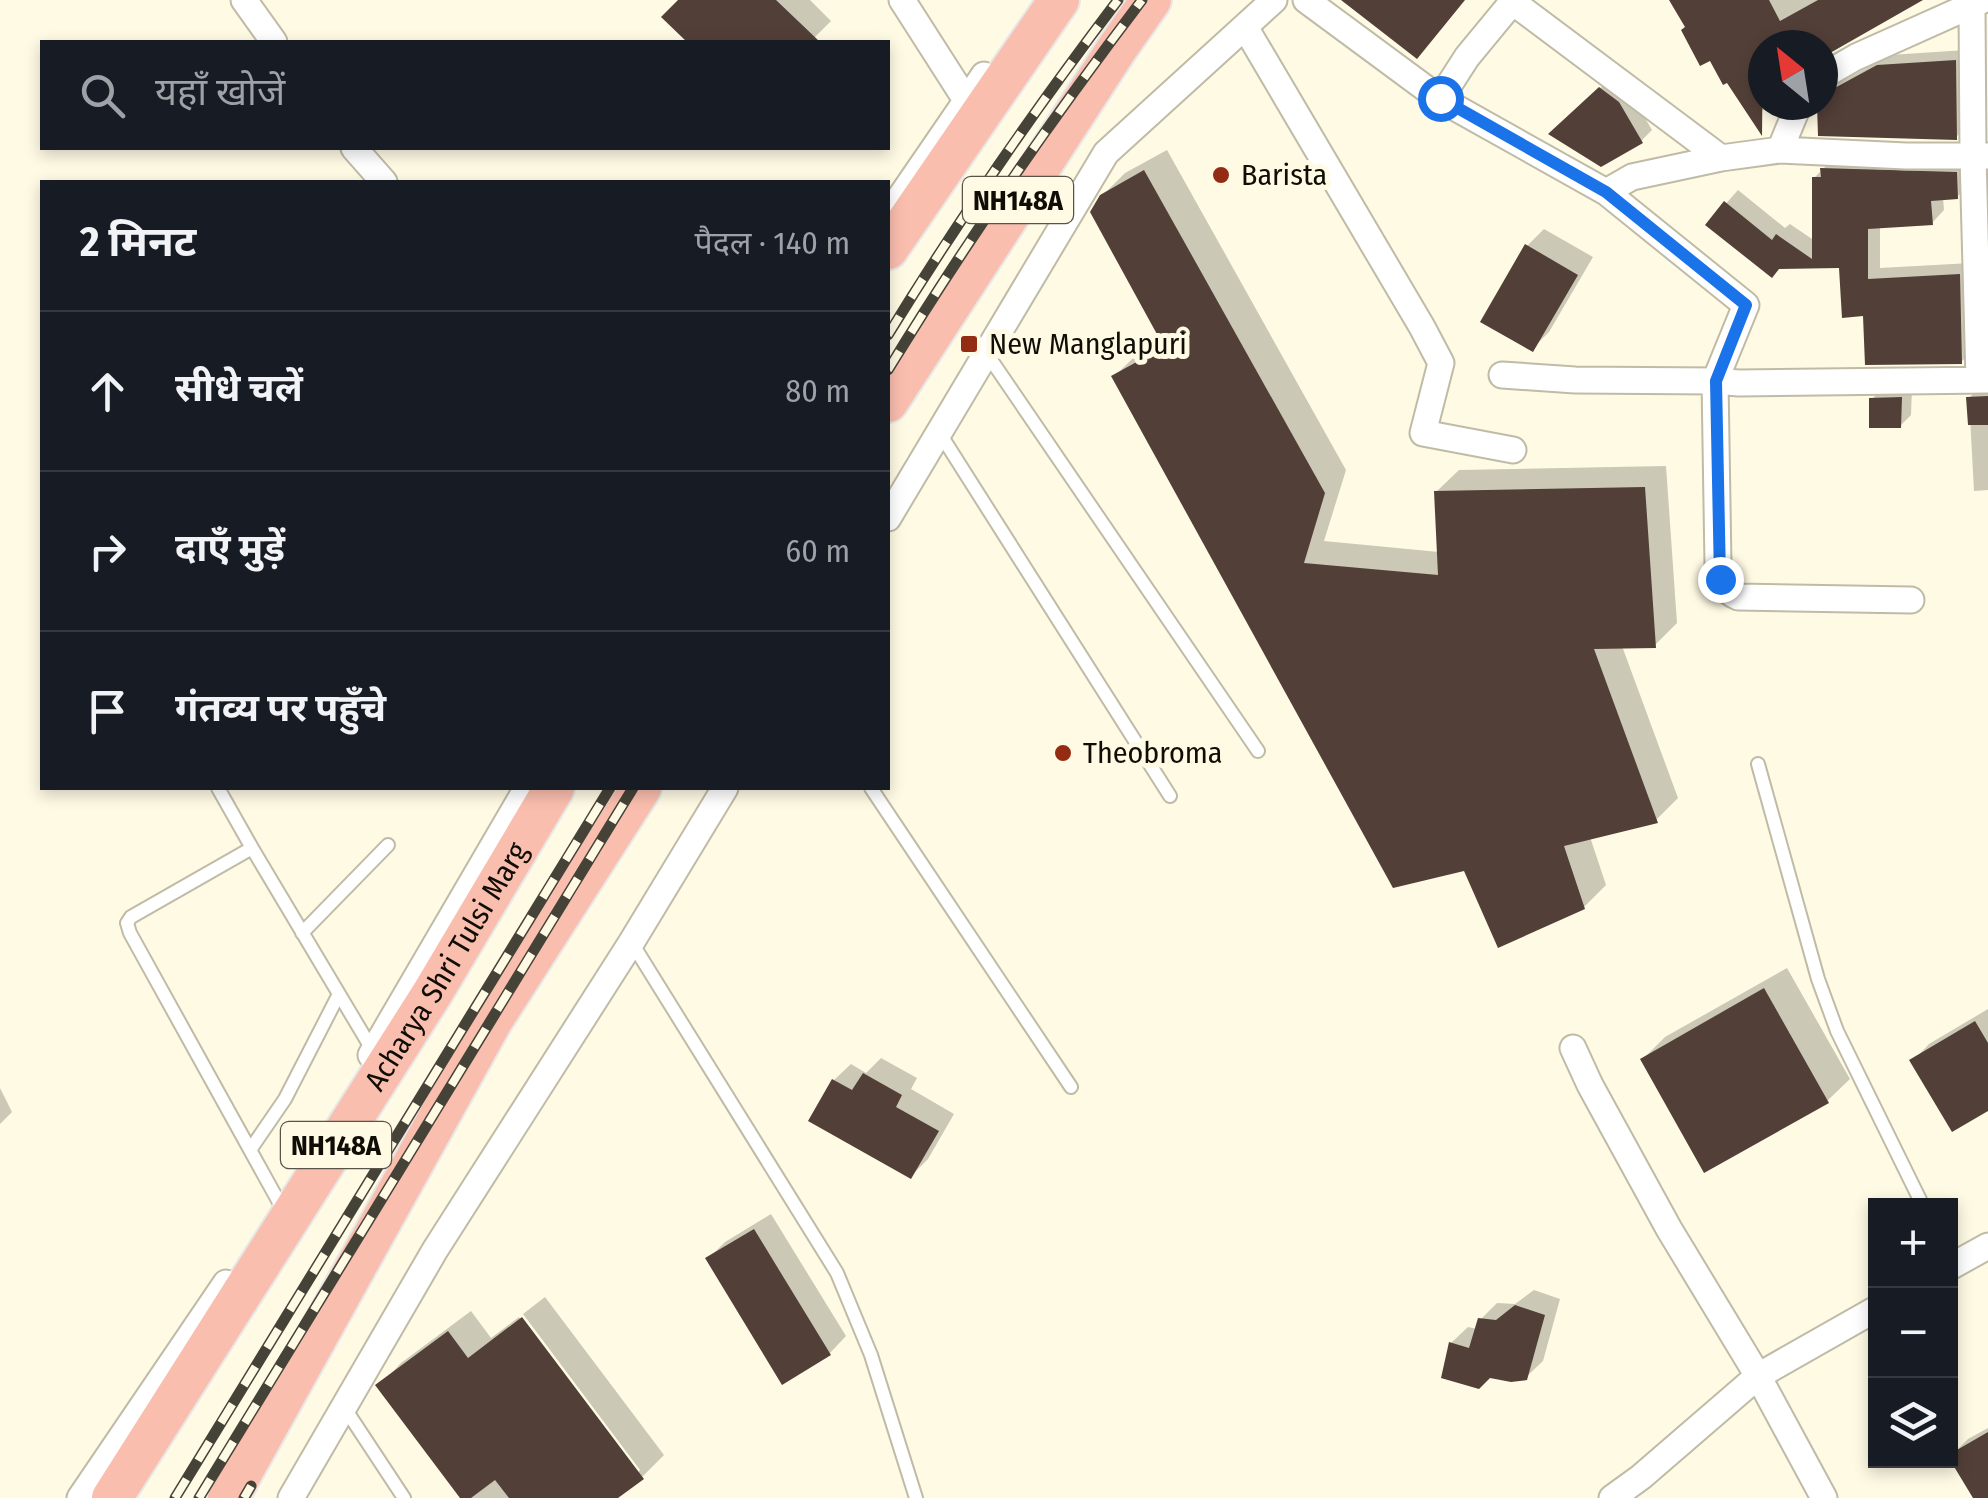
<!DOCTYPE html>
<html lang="hi">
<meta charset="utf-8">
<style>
body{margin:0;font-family:"Fira Sans Condensed","Noto Sans Devanagari",sans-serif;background:#242831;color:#f1f3f6}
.controls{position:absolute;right:30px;bottom:30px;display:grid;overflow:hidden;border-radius:0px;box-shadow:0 5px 15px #0003}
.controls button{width:90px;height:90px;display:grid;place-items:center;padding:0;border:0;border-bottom:2px solid #363941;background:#171b24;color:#f1f3f6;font:50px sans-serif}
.compass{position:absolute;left:1748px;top:30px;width:90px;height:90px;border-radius:50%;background:#171b24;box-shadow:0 5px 15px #0003;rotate:330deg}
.stop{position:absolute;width:30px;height:30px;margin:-22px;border:8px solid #1a73e8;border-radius:50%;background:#fff}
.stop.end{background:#1a73e8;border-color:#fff;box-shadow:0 2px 10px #0008}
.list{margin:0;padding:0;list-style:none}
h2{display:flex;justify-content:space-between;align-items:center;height:130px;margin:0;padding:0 40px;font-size:42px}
h2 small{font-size:32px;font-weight:400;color:#9ea1a6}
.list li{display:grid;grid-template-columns:65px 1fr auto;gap:30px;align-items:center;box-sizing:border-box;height:160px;padding:0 40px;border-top:2px solid #363941}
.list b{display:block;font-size:38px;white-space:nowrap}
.list em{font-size:32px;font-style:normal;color:#9ea1a6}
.icon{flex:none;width:55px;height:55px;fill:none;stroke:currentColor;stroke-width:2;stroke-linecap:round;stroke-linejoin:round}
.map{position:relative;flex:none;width:1988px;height:1498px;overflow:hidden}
.search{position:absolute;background:#171b24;box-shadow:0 5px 15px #0003;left:40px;top:40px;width:850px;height:110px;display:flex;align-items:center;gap:25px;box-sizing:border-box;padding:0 35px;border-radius:0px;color:#9ea1a6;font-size:38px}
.panel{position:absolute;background:#171b24;box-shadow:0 5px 15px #0003;left:40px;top:180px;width:850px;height:610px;border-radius:0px}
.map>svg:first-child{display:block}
.shadow{fill:#0003}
.building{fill:#523f38}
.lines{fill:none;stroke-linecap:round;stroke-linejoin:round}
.service-casing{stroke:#bfbba6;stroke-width:16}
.minor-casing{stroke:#bfbba6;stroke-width:29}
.trunk-casing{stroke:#e7e7e6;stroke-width:44}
.service{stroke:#fff;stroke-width:12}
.minor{stroke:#fff;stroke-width:25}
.trunk{stroke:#fabeae;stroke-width:40}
.rail-casing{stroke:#454238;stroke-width:11}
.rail{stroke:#fefae4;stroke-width:8;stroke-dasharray:22;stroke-linecap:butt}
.route{stroke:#1a73e8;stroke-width:12}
.poi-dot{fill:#942c14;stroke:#fefae4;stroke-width:4}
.labels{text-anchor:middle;stroke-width:10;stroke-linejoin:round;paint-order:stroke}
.shield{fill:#fefae4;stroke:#575449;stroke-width:2.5}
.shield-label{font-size:28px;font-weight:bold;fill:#0f0d06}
.poi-label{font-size:30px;fill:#0f0d06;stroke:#fefae4;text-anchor:start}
.street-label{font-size:30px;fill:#0f0d06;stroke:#fefae4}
</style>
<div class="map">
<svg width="1988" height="1498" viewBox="0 0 1988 1498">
<rect width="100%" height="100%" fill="#fefae4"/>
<path class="shadow" d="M 681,0 L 810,0 L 831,21 L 810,42 L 690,42 L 664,17 Z
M 1672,0 L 1918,0 L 1823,55 L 1823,45 L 1763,45 L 1763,105 L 1771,105 L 1752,117 L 1687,27 Z
M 1966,50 L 1967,126 L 1956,137 L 1819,105 L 1823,105 L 1823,87 L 1829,81 L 1843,81 L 1890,55 Z
M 1611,78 L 1629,91 L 1652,130 L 1641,141 L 1552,134 Z
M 1167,150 L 1346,470 L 1324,541 L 1439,552 L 1436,492 L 1459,470 L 1666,466 L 1677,623 L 1655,645 L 1622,646 L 1678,798 L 1656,820 L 1590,837 L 1606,885 L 1584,907 L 1465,868 L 1114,377 L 1136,355 L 1163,340 L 1102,196 L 1125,173 Z
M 1835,157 L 1969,161 L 1969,184 L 1957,197 L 1943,198 L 1944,210 L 1932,223 L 1880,226 L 1880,268 L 1971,263 L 1974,349 L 1961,362 L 1865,313 L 1841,266 L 1781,266 L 1708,224 L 1738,190 L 1785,228 L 1790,224 L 1815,241 L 1814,178 Z
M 1544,229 L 1593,257 L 1549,332 L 1532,349 L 1527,246 Z
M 1988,382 L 1988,490 L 1974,491 L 1969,398 L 1984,383 Z
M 1912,387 L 1911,415 L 1900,426 L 1872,399 L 1883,388 Z
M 1787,968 L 1850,1079 L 1827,1101 L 1643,1059 L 1665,1037 Z
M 1988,1009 L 1988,1108 L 1913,1061 L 1929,1044 Z
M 881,1058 L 917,1078 L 911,1089 L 954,1114 L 928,1159 L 911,1176 L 834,1080 L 851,1064 L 866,1073 Z
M 0,1088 L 12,1112 L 0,1124 Z
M 771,1214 L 846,1336 L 830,1353 L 708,1259 L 725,1242 Z
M 1534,1290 L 1560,1299 L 1543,1361 L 1525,1378 L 1451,1343 L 1468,1327 L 1477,1329 L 1480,1320 L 1497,1303 L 1515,1304 Z
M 545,1297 L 664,1455 L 642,1477 L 603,1498 L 463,1498 L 379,1386 L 401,1363 L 471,1311 L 491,1338 L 519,1317 L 637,1474 L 640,1470 L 523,1314 Z
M 1988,1428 L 1988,1498 L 1976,1498 L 1951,1456 L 1968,1439 Z"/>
<path class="building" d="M 678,0 L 776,0 L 820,42 L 687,42 L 661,17 Z
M 1341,0 L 1465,0 L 1417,59 Z
M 1669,0 L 1769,0 L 1780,21 L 1818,0 L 1923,0 L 1823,57 L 1823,45 L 1763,45 L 1762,136 L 1727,83 L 1723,85 L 1710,61 L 1700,66 L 1681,30 L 1685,27 Z
M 1956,60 L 1957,140 L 1818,136 L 1817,105 L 1823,105 L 1823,92 L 1831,90 L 1877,65 Z
M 1599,87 L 1619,102 L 1643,143 L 1601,167 L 1548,134 Z
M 1820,168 L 1957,172 L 1958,199 L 1931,201 L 1933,225 L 1868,229 L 1868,279 L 1960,274 L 1962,364 L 1865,365 L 1863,316 L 1842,318 L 1839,268 L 1779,269 L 1772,278 L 1705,225 L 1724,201 L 1772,240 L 1776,234 L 1812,259 L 1812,177 L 1821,177 Z
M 1144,170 L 1325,493 L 1304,563 L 1438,575 L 1434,491 L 1645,487 L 1656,648 L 1594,649 L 1658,823 L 1564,846 L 1585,909 L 1498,948 L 1464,871 L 1393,888 L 1111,376 L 1164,347 L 1090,212 L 1100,195 Z
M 1525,244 L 1578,275 L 1533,352 L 1480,322 Z
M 1988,396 L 1988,425 L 1968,425 L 1966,397 Z
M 1902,397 L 1901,428 L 1869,428 L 1869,398 Z
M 1764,988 L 1829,1103 L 1704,1173 L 1640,1059 Z
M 1975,1021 L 1988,1043 L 1988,1111 L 1952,1132 L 1909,1060 Z
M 863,1073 L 902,1095 L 896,1107 L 939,1131 L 911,1179 L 808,1121 L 832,1079 L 852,1090 Z
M 754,1229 L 831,1355 L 782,1385 L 705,1258 Z
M 1515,1305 L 1545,1315 L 1527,1380 L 1511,1382 L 1490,1378 L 1479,1389 L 1441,1378 L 1449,1342 L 1469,1348 L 1478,1318 L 1496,1320 Z
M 522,1317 L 644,1479 L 618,1498 L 509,1498 L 495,1480 L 471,1498 L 460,1498 L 375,1385 L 448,1331 L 468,1358 Z
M 1988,1432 L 1988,1498 L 1973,1498 L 1950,1460 L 1950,1454 Z"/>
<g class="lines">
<g class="service-casing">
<path id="service" d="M 987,354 L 1258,751
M 939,432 L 1170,796
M 1758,764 L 1818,979 L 1837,1031 L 1923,1206
M 218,788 L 252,848 L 131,917 L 127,923 L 130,933 L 280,1204
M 871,788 L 1071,1087
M 252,848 L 373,1051
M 302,933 L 388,845
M 632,943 L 837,1273 L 871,1355 L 916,1498
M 250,1150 L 285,1099 L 339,994
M 344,1407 L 404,1498"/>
</g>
<g class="minor-casing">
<path id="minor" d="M 244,0 L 274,42
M 902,0 L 966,100
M 1306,0 L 1440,99 L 1606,192 L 1746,305 L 1715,381 L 1718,565 C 1720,581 1724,591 1738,597 L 1911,600
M 1510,0 L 1721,158
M 1972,7 L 1973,156 L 1979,380
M 1245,27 L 1422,327 L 1441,363 L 1423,433 L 1513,450
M 1823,76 L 1856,57 L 1983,0
M 1440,99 L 1467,57 L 1514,0
M 354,148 L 384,182
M 1780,150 L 1796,111 L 1801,105
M 1606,192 L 1632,177 L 1721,158 L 1780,150 L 1906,156 L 1988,156
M 888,215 L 984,75
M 1502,375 L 1575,380 L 1715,381 L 1739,383 L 1988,380
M 888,518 L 1106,153 L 1274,0
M 1573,1048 L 1590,1085 L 1669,1229 L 1758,1376 L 1824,1498
M 371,1055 L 527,788
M 1950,1267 L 1988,1246
M 80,1498 L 226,1283
M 291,1498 L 435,1250 L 631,943 L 725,788
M 1612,1498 L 1641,1477 L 1758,1376 L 1876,1309"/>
</g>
<g class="trunk-casing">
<g id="trunk">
<path d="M 888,249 L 1059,0"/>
<path d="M 888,402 L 1118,47 L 1151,0"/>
<path id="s1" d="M 112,1498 L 433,992 L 554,788"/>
<path d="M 228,1498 L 492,1021 L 641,788"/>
</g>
</g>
<use href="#service" class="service"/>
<use href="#minor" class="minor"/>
<use href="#trunk" class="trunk"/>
<g class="rail-casing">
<path id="rail" d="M 888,335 C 959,219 1036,108 1118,0
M 888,370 C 966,242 1051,120 1142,0
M 175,1498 L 610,788
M 199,1498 L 633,788
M 244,1498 L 251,1486"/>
</g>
<use href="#rail" class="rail"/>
</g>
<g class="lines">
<path class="route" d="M 1440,98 L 1606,192 L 1746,305 L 1716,381 L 1720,579"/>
</g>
<g class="poi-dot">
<circle cx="1221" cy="175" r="10"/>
<rect x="959" y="334" width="20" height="20" rx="5"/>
<circle cx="1063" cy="753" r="10"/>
</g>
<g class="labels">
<g class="shield">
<rect x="963" y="177" width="110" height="46" rx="8"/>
<rect x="281" y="1122" width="110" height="46" rx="8"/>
</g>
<g class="shield-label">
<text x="1018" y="210">NH148A</text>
<text x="336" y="1155">NH148A</text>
</g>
<g class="poi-label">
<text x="1241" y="185">Barista</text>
<text x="989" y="354">New Manglapuri</text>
<text x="1083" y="763">Theobroma</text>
</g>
<g class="street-label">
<text dy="10" stroke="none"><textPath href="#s1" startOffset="628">Acharya Shri Tulsi Marg</textPath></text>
</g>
</g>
</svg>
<div class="controls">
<button>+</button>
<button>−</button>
<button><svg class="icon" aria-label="layers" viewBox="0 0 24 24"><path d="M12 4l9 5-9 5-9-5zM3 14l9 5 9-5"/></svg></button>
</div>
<svg class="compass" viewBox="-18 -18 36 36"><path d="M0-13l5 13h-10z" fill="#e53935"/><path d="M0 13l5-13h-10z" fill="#9ea1a6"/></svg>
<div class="stop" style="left:1440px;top:98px"></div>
<div class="stop end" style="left:1720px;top:579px"></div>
<div class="search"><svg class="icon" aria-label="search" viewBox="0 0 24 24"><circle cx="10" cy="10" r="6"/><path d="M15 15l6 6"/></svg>यहाँ खोजें</div>
<section class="panel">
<h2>2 मिनट<small>पैदल · 140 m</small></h2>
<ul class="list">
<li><svg class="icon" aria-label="ahead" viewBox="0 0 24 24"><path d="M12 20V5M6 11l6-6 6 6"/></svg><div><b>सीधे चलें</b></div><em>80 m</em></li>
<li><svg class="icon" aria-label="right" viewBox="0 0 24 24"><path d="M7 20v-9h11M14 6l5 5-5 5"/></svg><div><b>दाएँ मुड़ें</b></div><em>60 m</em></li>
<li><svg class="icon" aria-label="arrive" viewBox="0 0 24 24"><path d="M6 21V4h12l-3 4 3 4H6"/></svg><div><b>गंतव्य पर पहुँचे</b></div></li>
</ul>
</section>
</div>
